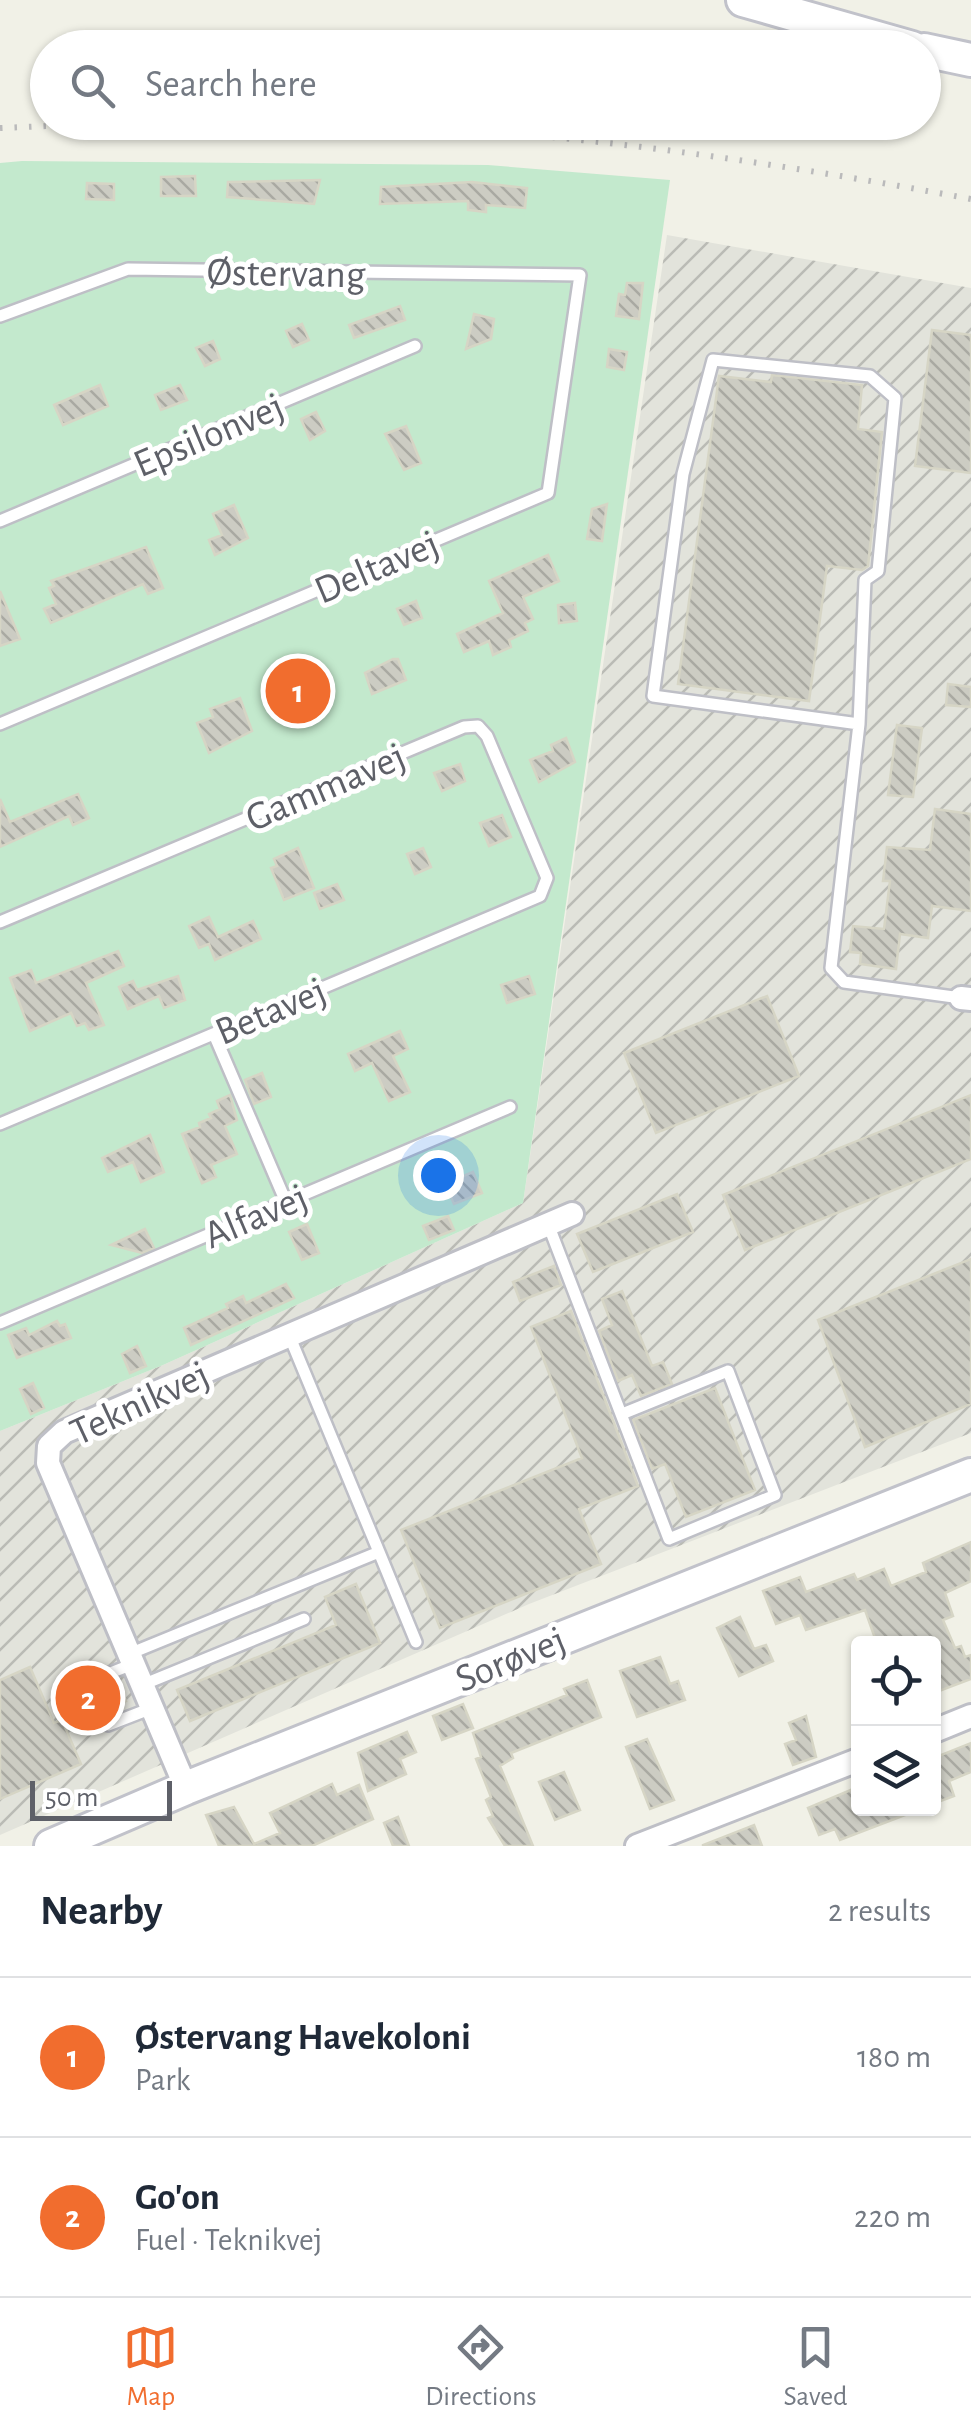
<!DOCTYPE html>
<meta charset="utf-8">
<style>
body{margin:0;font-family:"Alegreya Sans",sans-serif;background:#f6f6f7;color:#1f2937}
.controls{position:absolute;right:30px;bottom:30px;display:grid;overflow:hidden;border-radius:10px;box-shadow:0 2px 8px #0004}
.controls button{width:90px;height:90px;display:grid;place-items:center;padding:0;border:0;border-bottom:2px solid #e0e1e3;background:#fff;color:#1f2937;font:50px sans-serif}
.scale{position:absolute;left:30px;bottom:25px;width:142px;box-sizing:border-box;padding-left:10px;border:5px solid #5e6068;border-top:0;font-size:28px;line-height:35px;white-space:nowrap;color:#5e6068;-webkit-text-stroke:8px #fff;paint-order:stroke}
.you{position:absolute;left:438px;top:1175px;width:35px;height:35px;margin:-25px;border:8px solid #fff;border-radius:50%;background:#1a73e8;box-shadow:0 0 0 15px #1a73e833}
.badge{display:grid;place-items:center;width:65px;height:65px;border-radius:50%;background:#f16d2e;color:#fff;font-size:32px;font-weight:700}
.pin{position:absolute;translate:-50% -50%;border:5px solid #fff;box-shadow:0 2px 10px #0006}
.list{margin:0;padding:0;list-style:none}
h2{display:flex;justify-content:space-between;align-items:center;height:130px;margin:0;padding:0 40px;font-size:42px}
h2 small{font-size:32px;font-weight:400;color:#747a83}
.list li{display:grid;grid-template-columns:65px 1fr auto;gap:30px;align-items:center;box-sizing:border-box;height:160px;padding:0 40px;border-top:2px solid #e0e1e3}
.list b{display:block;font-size:38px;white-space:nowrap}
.list p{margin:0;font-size:32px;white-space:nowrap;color:#747a83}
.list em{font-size:32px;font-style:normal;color:#747a83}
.icon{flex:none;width:55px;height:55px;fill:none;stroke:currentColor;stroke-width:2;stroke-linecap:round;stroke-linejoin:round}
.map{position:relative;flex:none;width:971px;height:1846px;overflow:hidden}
.search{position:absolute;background:#fff;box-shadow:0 2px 8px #0004;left:30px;right:30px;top:30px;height:110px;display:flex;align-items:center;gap:25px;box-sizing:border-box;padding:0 35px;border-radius:55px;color:#747a83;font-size:38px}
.sheet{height:450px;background:#fff}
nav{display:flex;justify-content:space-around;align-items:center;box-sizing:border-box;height:140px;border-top:2px solid #e0e1e3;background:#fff;font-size:28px;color:#747a83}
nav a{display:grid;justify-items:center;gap:5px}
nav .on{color:#f16d2e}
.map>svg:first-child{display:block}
.industrial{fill:url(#industrial-furrows)}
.green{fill:#c3e9cd}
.building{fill:url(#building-back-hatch);stroke:#d6d5c5;stroke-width:2.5}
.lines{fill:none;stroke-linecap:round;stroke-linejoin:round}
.lane-casing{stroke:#bebfc6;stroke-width:16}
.street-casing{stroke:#bebfc6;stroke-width:28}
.secondary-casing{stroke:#c1c2ca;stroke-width:38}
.lane{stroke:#fff;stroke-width:11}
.street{stroke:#fff;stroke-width:22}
.secondary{stroke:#fff;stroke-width:32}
.rail{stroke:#bababb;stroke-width:6;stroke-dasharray:2.5 12;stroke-linecap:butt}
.labels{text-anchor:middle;stroke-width:10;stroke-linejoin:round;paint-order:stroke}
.street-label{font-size:40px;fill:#5e6068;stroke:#fff}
</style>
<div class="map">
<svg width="971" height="1846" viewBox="0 0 971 1846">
<defs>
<pattern id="industrial-furrows" width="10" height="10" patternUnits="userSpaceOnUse" patternTransform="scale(2.5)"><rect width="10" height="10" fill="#e2e3db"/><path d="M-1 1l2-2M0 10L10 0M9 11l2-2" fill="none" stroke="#babbb5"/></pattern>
<pattern id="building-back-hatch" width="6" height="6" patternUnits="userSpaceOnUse" patternTransform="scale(2.5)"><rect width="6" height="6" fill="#ccccc3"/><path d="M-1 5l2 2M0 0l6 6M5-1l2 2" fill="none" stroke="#a9a9a2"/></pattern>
</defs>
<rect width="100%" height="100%" fill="#f1f1e7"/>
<path class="industrial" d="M 667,235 L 971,288 L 971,1433 L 529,1604 L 0,1835 L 0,1431 L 163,1365 L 523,1203 Z"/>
<path class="green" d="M 22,161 L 488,165 L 670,180 L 523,1203 L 163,1365 L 0,1431 L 0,163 Z"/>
<path class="building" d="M 195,176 L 196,196 L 161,196 L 161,177 Z
M 320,180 L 314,204 L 227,197 L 228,182 Z
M 472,182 L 527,188 L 525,208 L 486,205 L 486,212 L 468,210 L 468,201 L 380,204 L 381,187 Z
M 87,183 L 114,184 L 114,200 L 86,199 Z
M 627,283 L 643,283 L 639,319 L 616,316 L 619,294 L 625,295 Z
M 400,306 L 405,320 L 354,338 L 349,325 Z
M 474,314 L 494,319 L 491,339 L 466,349 Z
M 302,324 L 309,340 L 293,347 L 286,331 Z
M 932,330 L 971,335 L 971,473 L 915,466 Z
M 213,341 L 220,359 L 205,366 L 196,348 Z
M 609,349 L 627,352 L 624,370 L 607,367 Z
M 772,375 L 862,385 L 858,429 L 882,432 L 868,566 L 862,570 L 827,566 L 809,701 L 678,684 L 719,376 L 771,382 Z
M 100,385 L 108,406 L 63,425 L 54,405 Z
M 180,385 L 187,400 L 161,410 L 155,395 Z
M 316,412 L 325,431 L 310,440 L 301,419 Z
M 406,426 L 421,463 L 404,470 L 385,434 Z
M 607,504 L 602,541 L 587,539 L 592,509 Z
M 234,505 L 248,538 L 215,555 L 209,540 L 222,535 L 213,514 Z
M 146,547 L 163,588 L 148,594 L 143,584 L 51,623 L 44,609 L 56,604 L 49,588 L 54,586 L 51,581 Z
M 548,555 L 559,581 L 523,597 L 533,619 L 525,623 L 528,631 L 509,640 L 511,647 L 493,655 L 489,641 L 464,652 L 457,634 L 503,613 L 489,581 Z
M 0,591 L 20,639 L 0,646 Z
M 416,601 L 422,618 L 404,625 L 397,609 Z
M 575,603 L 577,621 L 559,623 L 558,605 Z
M 393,659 L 398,659 L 406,680 L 372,694 L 365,673 Z
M 948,684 L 971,687 L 971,707 L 946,705 Z
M 240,698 L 252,731 L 209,753 L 197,723 L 213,717 L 210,709 Z
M 309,698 L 315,712 L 291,722 L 285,708 Z
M 897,725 L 922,728 L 913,797 L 888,795 Z
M 566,738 L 575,762 L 539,782 L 530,760 L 553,751 L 551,745 Z
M 460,764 L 465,781 L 442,791 L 434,773 Z
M 78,794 L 89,818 L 73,825 L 69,816 L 0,847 L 0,799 L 10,822 Z
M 935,809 L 971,814 L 971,911 L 932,906 L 928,938 L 900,934 L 896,969 L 860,964 L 861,953 L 850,952 L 853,926 L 884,929 L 890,881 L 883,881 L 887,847 L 930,850 Z
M 502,815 L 511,837 L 489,846 L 480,823 Z
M 298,848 L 314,888 L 284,900 L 271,868 L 277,866 L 274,859 Z
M 423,848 L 431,867 L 415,874 L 407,854 Z
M 337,884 L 344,900 L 320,909 L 314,893 Z
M 209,917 L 218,937 L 253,921 L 261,939 L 215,960 L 209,944 L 199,948 L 189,926 Z
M 118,951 L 124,966 L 86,983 L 104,1025 L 89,1030 L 85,1023 L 77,1026 L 71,1013 L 30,1031 L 10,978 L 31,970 L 36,983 Z
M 178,976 L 185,1000 L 164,1008 L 159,996 L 128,1009 L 119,987 L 133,981 L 137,990 Z
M 529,976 L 535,994 L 507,1003 L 501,985 Z
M 767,996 L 799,1076 L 656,1133 L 624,1053 Z
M 400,1031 L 408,1049 L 393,1056 L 410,1092 L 389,1101 L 372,1063 L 355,1071 L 348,1054 Z
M 262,1073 L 271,1097 L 254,1104 L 245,1080 Z
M 230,1095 L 237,1120 L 225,1126 L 237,1154 L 211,1165 L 216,1177 L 202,1183 L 182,1134 L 200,1127 L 199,1123 L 211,1118 L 209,1114 L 220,1109 L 217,1101 Z
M 971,1095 L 971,1159 L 745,1250 L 723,1195 Z
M 150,1135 L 164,1172 L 141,1182 L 133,1162 L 108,1172 L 102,1158 Z
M 473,1172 L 482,1193 L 454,1204 L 445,1184 Z
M 677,1194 L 693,1232 L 593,1272 L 577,1234 Z
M 448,1216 L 454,1230 L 429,1240 L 423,1226 Z
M 307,1224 L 319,1253 L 302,1260 L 289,1232 Z
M 145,1229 L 154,1248 L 142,1253 L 111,1245 Z
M 971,1259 L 971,1404 L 865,1447 L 818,1320 Z
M 554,1266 L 561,1285 L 520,1301 L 513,1282 Z
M 286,1284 L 294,1298 L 191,1345 L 184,1328 L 228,1308 L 226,1304 L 243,1296 L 246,1303 Z
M 622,1291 L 652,1366 L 663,1362 L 672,1384 L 641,1396 L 632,1375 L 618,1381 L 599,1331 L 612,1325 L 602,1299 Z
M 571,1311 L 638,1486 L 579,1509 L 601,1564 L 440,1628 L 401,1530 L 582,1458 L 531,1327 Z
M 57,1321 L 60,1326 L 65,1324 L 71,1338 L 17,1358 L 8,1335 L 26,1328 L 29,1335 Z
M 137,1346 L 146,1366 L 130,1373 L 122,1354 Z
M 33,1383 L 44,1408 L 31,1414 L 20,1389 Z
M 715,1388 L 755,1490 L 686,1517 L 665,1464 L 652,1469 L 633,1420 Z
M 971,1542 L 971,1581 L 945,1593 L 953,1616 L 943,1620 L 955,1648 L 961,1646 L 965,1657 L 971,1655 L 971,1679 L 934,1693 L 934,1644 L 877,1644 L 865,1610 L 806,1630 L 800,1615 L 776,1624 L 763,1591 L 800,1577 L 806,1592 L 854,1574 L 857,1580 L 884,1569 L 891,1586 L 926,1572 L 923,1563 Z
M 356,1584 L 380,1643 L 190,1721 L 177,1690 L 336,1625 L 325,1597 Z
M 740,1617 L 754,1649 L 766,1645 L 773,1661 L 739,1676 L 717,1628 Z
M 660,1657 L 670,1684 L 678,1681 L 685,1700 L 637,1717 L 620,1671 Z
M 30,1667 L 54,1723 L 62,1720 L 81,1764 L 0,1799 L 0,1680 Z
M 587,1680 L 601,1717 L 511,1753 L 513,1758 L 500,1766 L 533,1846 L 505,1846 L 488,1818 L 493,1816 L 486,1800 L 491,1797 L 476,1759 L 481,1757 L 473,1733 L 567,1695 L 564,1689 Z
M 118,1681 L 126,1701 L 110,1708 L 99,1705 L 87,1717 L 78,1697 L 98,1696 L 102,1687 Z
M 463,1704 L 473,1728 L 442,1740 L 433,1716 Z
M 806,1716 L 816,1757 L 793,1765 L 785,1744 L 796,1740 L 789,1723 Z
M 407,1732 L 416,1752 L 400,1759 L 406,1774 L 368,1791 L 358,1753 Z
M 647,1739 L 674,1800 L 650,1809 L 626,1747 Z
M 971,1743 L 971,1772 L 949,1781 L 954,1796 L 938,1802 L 934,1746 L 939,1756 Z
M 564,1772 L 580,1810 L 555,1820 L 539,1782 Z
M 332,1784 L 337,1795 L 359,1785 L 373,1819 L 312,1846 L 219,1846 L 206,1815 L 234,1807 L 254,1844 L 280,1833 L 270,1813 Z
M 858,1787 L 858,1808 L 918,1810 L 840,1840 L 835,1829 L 819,1835 L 808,1808 Z
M 398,1817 L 409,1846 L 393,1846 L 384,1823 Z
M 754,1825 L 762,1846 L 703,1846 L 703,1845 Z"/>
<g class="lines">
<g class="lane-casing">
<path id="lane" d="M 0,316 L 128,269 L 580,275 L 548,493 L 0,724
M 0,521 L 415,346
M 859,724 L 653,696 L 683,474 L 713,360 L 870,376 L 895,398 L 878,571 L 865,580 L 859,724 L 831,968 L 844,982 L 961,998
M 0,922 L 464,727 L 478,726 L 487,736 L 547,878 L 540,896 L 0,1124
M 214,1034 L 286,1202
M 548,1224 L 669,1539 L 775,1495 L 728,1371 L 622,1414
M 0,1323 L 510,1107
M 289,1335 L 379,1552
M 129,1654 L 379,1552 L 416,1642
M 142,1685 L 304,1619
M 93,1688 L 90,1681 L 133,1664
M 103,1713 L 108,1725 L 152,1708"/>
</g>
<g class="street-casing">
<path id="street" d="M 961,998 L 971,999
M 934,1731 L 971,1716
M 186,1788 L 48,1463 L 49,1446 L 64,1432 L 572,1214
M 637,1846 L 858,1760"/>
</g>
<g class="secondary-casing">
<path id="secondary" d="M 743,0 L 912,48
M 924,50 L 971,60
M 51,1846 L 186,1788 L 971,1475"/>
</g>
<use href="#lane" class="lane"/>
<use href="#street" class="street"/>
<use href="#secondary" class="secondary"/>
<path class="rail" d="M 321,122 C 540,128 756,159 971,199
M 0,128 L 141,122"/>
</g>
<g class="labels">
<g class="street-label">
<text transform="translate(286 272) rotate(1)" y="14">Østervang</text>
<text transform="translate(208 434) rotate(-23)" y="14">Epsilonvej</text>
<text transform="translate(376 566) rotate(-23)" y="14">Deltavej</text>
<text transform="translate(325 786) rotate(-23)" y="14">Gammavej</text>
<text transform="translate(270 1010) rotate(-23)" y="14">Betavej</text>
<text transform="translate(255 1215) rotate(-23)" y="14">Alfavej</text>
<text transform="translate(139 1402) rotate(-25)" y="14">Teknikvej</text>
<text transform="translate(510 1658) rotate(-22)" y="14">Sorøvej</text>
</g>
</g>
</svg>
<div class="controls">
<button><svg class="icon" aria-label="locate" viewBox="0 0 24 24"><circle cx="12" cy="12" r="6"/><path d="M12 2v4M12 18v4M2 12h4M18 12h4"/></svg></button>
<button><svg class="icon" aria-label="layers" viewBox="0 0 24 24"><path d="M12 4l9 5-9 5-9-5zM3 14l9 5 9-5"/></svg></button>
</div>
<div class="scale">50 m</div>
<div class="you"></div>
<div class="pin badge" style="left:298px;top:691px">1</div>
<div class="pin badge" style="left:88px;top:1698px">2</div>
<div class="search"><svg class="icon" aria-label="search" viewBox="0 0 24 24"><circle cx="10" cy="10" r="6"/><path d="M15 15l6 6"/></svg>Search here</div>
</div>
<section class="sheet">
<h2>Nearby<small>2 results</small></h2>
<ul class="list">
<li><span class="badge">1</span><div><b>Østervang Havekoloni</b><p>Park</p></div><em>180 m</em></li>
<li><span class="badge">2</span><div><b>Go'on</b><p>Fuel · Teknikvej</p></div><em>220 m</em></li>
</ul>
</section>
<nav>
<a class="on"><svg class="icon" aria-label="map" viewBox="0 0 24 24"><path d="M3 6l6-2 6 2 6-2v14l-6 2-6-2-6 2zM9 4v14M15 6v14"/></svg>Map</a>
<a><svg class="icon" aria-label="directions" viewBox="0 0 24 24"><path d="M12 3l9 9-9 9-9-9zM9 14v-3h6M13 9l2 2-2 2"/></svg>Directions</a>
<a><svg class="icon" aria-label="saved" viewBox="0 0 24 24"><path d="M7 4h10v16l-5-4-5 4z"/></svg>Saved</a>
</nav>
